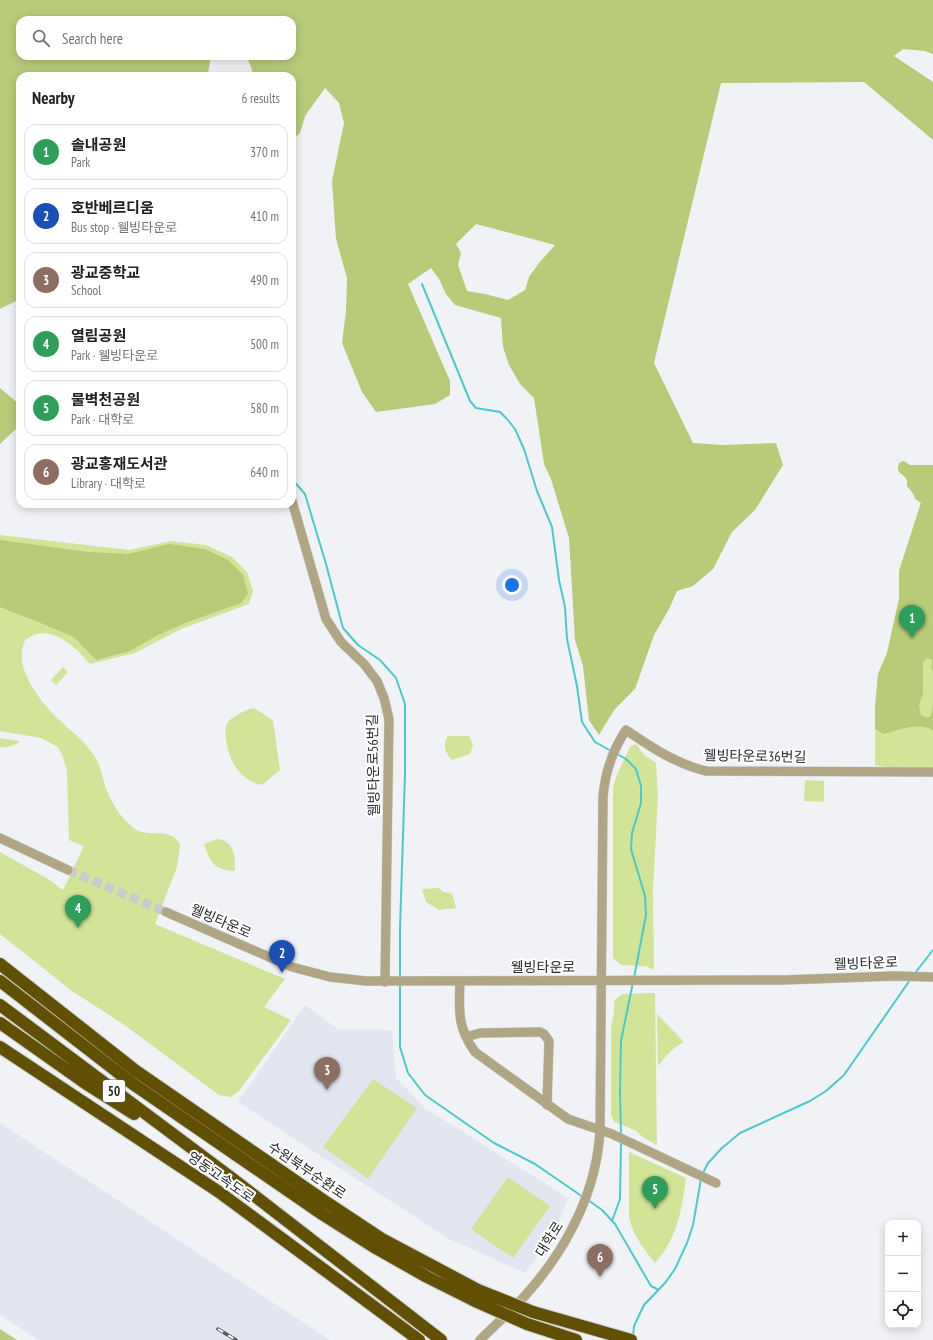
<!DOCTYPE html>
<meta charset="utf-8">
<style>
body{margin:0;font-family:"PT Sans Narrow","Noto Sans KR",sans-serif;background:#f6f6f6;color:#202124}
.controls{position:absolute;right:12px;bottom:12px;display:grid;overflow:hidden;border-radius:8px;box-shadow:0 2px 10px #0003}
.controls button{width:36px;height:36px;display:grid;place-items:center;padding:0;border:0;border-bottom:1px solid #e0e0e0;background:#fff;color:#202124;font:20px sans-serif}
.you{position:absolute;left:512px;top:585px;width:14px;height:14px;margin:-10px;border:3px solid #fff;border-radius:50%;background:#1a73e8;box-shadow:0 0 0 6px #1a73e833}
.badge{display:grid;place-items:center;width:26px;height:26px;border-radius:50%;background:#966917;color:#fff;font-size:13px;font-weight:700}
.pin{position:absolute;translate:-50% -33px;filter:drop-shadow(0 1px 2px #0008)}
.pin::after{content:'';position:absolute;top:21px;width:14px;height:12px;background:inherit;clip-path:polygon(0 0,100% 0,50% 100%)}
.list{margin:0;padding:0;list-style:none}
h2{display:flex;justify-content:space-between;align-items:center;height:52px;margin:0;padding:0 16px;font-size:17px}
h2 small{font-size:13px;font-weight:400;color:#757577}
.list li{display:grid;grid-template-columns:26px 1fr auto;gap:12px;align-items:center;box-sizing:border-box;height:56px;margin:0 8px 8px;padding:0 8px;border:1px solid #e0e0e0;border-radius:12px}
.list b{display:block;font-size:15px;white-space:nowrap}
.list p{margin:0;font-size:13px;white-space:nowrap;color:#757577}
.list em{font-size:13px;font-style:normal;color:#757577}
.icon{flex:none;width:22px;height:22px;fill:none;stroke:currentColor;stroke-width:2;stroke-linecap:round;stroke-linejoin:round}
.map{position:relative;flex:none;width:933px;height:1340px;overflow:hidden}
.search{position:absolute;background:#fff;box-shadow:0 2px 10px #0003;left:16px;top:16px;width:280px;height:44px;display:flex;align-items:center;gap:10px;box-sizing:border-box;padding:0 14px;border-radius:12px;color:#757577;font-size:15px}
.panel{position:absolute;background:#fff;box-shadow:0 2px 10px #0003;left:16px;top:72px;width:280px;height:436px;border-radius:12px}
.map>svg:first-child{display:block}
.built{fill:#e1e6f0}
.green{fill:#d1e497}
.forest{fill:#b7cb78;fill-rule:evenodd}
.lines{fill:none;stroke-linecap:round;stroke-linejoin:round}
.stream{stroke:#4acacc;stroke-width:2}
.minor-tunnel{stroke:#c8cacd;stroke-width:9;stroke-dasharray:9 4.5;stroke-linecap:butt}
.minor-casing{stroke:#ccced1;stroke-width:10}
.highway-casing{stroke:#ccced1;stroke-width:14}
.minor{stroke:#b0a683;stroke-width:9}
.highway{stroke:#614f03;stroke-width:12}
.rail-casing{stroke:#5a5b5d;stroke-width:3.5}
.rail{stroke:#fff;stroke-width:2;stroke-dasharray:6;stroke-linecap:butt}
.highway-bridge-casing{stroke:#ccced1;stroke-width:14;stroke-linecap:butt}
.highway-bridge{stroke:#614f03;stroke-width:12}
.labels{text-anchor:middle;stroke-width:4;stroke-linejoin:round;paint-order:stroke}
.shield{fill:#fff;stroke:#696a6b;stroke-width:1}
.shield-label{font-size:13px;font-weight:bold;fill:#292a2b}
.street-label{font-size:14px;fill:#292a2b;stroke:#fff}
</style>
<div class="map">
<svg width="933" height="1340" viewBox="0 0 933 1340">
<rect width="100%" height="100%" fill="#f0f2f5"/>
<path class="built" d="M 305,1005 L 338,1029 L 392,1030 L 396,1078 L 425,1108 L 568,1198 L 560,1220 L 543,1249 L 525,1273 L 449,1239 L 238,1102 Z
M 0,1123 L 330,1340 L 38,1340 L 0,1315 Z"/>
<path class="green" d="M 933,493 L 933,768 L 890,768 L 875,765 L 875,708 L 878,674 L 887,653 L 899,599 L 899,571 L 921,503 Z
M 0,535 L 129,550 L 171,541 L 206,545 L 232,557 L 247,572 L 253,591 L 249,604 L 181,629 L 135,653 L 90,664 C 77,649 58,629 36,634 C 33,635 29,638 25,640 C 24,644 22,648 22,652 C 19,673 41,702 55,716 C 69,730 85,740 95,757 C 101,766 102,776 105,786 C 110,800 118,814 129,824 C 144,840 162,828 175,838 C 177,840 179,843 180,845 L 177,867 L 155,924 L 285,979 L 264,1007 L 291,1020 L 239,1091 L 231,1097 L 219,1095 L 123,1024 L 72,991 L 0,934 L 0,852 L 48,879 L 63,890 L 84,846 L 69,840 L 67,771 L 63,757 L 58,747 L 41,738 L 0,731 Z
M 63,667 L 68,672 L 56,685 L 51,680 Z
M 253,708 C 259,710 267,717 273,721 L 280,770 L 262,785 C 239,780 229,761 226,739 C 226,735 224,728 227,724 C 230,717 246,710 253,708 Z
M 448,736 L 469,736 L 473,745 L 470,754 L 452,760 C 445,753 442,745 448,736 Z
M 0,738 L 20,741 C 15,746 7,748 0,747 Z
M 636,744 L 644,755 L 656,763 L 658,795 L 653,891 L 654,970 L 646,966 L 621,965 L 613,958 L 613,787 L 616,777 L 630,747 Z
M 805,780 L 824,781 L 824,802 L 804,801 Z
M 218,839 C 235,841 235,857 235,871 C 215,870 210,863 204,844 Z
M 439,888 L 443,892 L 452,893 L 456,908 L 439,910 L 426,902 L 422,889 Z
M 655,993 L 657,1145 L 644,1138 L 635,1130 L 614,1122 L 611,1115 L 611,1027 L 614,1014 L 614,1001 L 622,994 Z
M 657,1014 L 684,1042 C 673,1047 666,1056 658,1066 Z
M 373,1079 L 417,1108 L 368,1179 L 323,1147 Z
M 629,1152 L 686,1178 C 682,1209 677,1239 655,1263 C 644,1249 633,1236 629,1217 Z
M 508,1177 L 550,1206 L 513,1258 L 471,1229 Z"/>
<path class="forest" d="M 0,0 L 933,0 L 933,54 L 925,51 L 903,49 L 894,56 L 933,82 L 933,140 L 864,82 L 721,83 L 654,363 L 693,443 L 723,445 L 776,443 L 783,465 L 755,510 L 732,532 L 713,569 L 693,586 L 677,591 L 669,609 L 654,635 L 635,689 L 614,710 L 599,735 L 589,720 L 583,666 L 575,640 L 569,538 L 551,479 L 544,464 L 534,398 L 520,384 L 509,365 L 503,347 L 501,318 L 455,305 L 446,294 L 439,279 L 431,268 L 408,284 L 450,381 L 450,395 L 435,404 L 376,412 L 362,392 L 342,343 L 346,311 L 347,278 L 336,239 L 332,181 L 344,123 L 339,103 L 325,88 L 305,116 L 300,133 L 292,140 L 292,76 L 254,76 L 247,56 L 292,56 L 292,20 L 20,20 L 20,56 L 211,56 L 208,73 L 198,76 L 20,76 L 20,299 L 0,309 ZM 476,224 L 555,245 L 539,263 L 529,277 L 525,290 L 508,300 L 485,294 L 467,291 L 458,265 L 461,253 L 456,244 Z
M 0,388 L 20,405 L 20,425 L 0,444 Z
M 904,461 L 910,465 L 933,465 L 933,670 L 931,669 L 932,661 L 931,659 L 927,658 L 923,662 L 923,693 L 919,706 L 921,715 C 933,722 931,713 933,704 L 933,730 C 917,722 900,730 884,734 L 875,729 L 875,708 L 878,674 L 887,653 L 899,599 L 899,571 L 921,503 L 915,499 L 914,495 L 907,486 L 907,481 L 906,478 L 898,471 C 898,466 898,462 904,461 Z
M 0,540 L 88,552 L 128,554 L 169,544 L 205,549 L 228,560 L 243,575 L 248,594 L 241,603 L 185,623 L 158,635 L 130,651 L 96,660 L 74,637 L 36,621 L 0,607 Z
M 0,1329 L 17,1340 L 0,1340 Z"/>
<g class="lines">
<path class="stream" d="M 422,284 L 470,401 L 476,408 L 500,412 L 507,419 L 515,429 L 524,449 L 537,491 L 552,527 L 559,580 L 565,607 L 567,639 L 577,686 L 582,722 L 595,742 L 611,751
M 292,479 L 305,494 L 326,564 L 343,628 L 358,645 L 380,660 L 396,678 L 405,704 L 405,774 L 400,928 L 400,978
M 617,754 L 626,759 L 636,769 L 641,786 L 641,803 L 632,833 L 631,849 L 645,896 L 646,915 L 634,978
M 915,973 L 933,950
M 400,984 L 400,1047 L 408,1073 L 425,1095 L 494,1143 L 535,1164 L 583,1197
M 621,1135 L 620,1092 L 621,1041 L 633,982
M 703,1173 L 708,1163 L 722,1148 L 740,1133 L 810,1101 L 826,1091 L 844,1075 L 910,980
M 588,1200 L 602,1210 L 615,1224 L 651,1286 L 657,1289
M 612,1221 L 620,1199 L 621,1141
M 633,1337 L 634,1326 L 644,1305 L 665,1283 L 675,1269 L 687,1243 L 693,1225 L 701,1179"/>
<path class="minor-tunnel" d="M 68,870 L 166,912"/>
<g class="minor-casing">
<path id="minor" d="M 292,501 L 326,619 L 341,642 L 364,664 L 377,681 L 384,698 L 389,719 L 385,982
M 0,838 L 68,870
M 166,912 L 292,967 L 330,977 L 366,981 L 784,980 L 894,976 L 933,977
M 460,981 C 459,1011 457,1027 475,1052 L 568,1119 L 612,1134 L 716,1183
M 466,1037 L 480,1033 L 540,1032 L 544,1034 L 549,1041 L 547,1105
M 480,1340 C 497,1323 515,1308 530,1290 C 569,1245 597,1189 600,1130 L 603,797 C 605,772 612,751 626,730 C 651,747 676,764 706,771 L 933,772"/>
</g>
<g class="highway-casing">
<path id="highway" d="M 0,964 L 136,1071 L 323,1200 L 382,1239 L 478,1290
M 0,981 L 133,1084 L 322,1214 L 374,1247 L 427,1277 L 475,1301
M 0,1005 L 229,1176 L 441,1340
M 0,1023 L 88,1085 L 134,1114
M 0,1047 L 219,1192 L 419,1340
M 533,1312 L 631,1340
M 527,1324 L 576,1340"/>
</g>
<use href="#minor" class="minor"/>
<use href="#highway" class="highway"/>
<g class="rail-casing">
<path id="rail" d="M 218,1329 L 236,1340"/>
</g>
<use href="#rail" class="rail"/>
<g class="highway-bridge-casing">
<path id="highway-bridge" d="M 478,1290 L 533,1312
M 475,1301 L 527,1324"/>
</g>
<use href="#highway-bridge" class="highway-bridge"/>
</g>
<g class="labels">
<rect class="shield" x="103" y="1080" width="22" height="22" rx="3"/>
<g class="shield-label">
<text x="114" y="1096">50</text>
</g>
<g class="street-label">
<text transform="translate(755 756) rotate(1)" y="5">웰빙타운로36번길</text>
<text transform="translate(373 765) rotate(-91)" y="5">웰빙타운로56번길</text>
<text transform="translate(221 921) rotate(23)" y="5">웰빙타운로</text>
<text transform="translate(866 963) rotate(-2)" y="5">웰빙타운로</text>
<text x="543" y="972">웰빙타운로</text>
<text transform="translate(307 1170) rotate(34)" y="5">수원북부순환로</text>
<text transform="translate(221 1177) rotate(35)" y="5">영동고속도로</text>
<text transform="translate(549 1239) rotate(-58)" y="5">대학로</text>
</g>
</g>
</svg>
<div class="controls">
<button>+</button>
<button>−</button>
<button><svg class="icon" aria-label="locate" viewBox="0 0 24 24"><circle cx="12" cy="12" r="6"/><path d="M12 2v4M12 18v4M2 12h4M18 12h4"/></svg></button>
</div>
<div class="you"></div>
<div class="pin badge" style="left:912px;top:638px;background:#2e9e5b">1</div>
<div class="pin badge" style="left:282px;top:973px;background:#1a4fb4">2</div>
<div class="pin badge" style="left:327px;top:1090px;background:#8d6e63">3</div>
<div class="pin badge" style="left:78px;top:928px;background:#2e9e5b">4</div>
<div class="pin badge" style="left:655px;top:1209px;background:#2e9e5b">5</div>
<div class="pin badge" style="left:600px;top:1277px;background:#8d6e63">6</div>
<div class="search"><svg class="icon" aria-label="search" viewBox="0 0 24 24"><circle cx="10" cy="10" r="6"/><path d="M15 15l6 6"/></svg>Search here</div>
<section class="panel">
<h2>Nearby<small>6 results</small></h2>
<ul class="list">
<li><span class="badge" style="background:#2e9e5b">1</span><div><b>솔내공원</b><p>Park</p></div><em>370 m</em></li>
<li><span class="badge" style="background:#1a4fb4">2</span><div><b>호반베르디움</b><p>Bus stop · 웰빙타운로</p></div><em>410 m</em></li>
<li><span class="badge" style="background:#8d6e63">3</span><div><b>광교중학교</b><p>School</p></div><em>490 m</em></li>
<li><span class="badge" style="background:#2e9e5b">4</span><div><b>열림공원</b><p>Park · 웰빙타운로</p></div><em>500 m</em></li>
<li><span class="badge" style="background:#2e9e5b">5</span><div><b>물벽천공원</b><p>Park · 대학로</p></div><em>580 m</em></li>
<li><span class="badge" style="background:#8d6e63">6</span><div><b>광교홍재도서관</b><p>Library · 대학로</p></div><em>640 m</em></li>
</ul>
</section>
</div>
